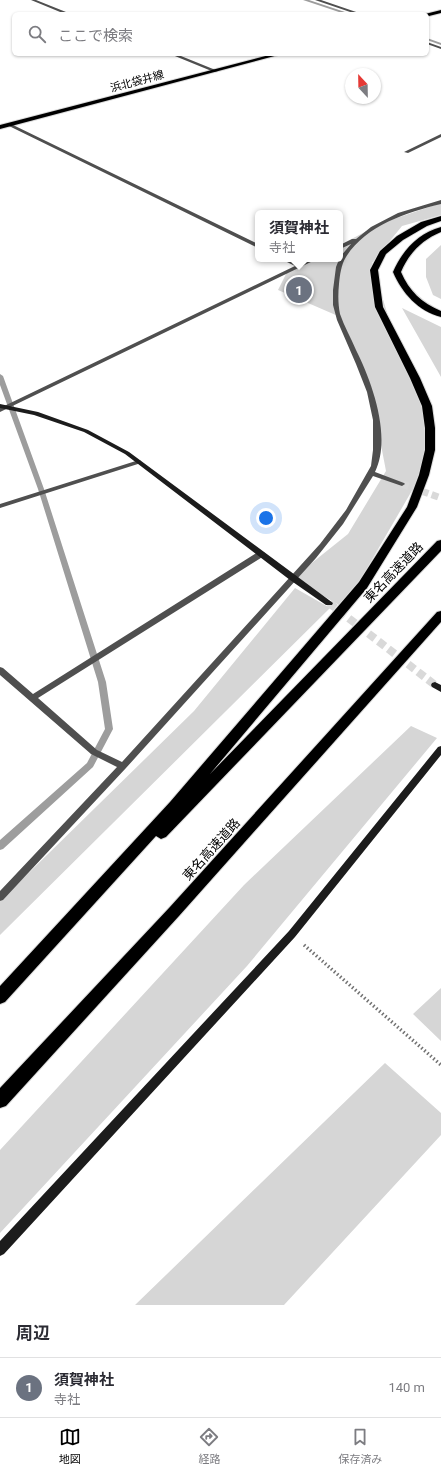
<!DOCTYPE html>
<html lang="ja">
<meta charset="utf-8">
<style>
body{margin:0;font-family:Roboto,"Noto Sans JP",sans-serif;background:#f2f2f3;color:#2b2b33}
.compass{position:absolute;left:345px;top:68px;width:36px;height:36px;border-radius:50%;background:#fff;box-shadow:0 1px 3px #0004;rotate:338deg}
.you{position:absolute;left:266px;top:518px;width:14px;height:14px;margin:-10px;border:3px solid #fff;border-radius:50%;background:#1a73e8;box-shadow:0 0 0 6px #1a73e833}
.badge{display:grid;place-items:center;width:26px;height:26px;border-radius:50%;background:#000;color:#fff;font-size:13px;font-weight:700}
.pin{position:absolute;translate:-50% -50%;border:2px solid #fff;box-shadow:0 1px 4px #0006}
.popup{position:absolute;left:255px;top:210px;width:88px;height:52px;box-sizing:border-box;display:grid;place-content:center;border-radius:6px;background:#fff;filter:drop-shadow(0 1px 3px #0005);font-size:13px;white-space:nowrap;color:#7c7c81}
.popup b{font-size:15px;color:#2b2b33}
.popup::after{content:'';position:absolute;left:50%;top:100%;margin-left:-8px;border:8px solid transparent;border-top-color:#fff}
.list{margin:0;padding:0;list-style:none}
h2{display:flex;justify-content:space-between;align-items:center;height:52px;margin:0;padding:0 16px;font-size:17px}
h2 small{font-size:13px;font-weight:400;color:#7c7c81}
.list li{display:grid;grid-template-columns:26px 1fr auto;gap:12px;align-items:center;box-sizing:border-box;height:60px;padding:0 16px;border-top:1px solid #e1e1e2}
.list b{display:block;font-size:15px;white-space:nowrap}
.list p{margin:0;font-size:13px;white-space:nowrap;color:#7c7c81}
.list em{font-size:13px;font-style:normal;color:#7c7c81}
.icon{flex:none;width:22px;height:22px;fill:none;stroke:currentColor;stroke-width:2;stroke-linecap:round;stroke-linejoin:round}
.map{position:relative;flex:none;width:441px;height:1305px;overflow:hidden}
.search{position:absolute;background:#fff;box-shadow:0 1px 3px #0004;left:12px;right:12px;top:12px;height:44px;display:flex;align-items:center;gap:10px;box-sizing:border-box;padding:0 14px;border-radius:6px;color:#7c7c81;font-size:15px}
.sheet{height:112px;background:#fff}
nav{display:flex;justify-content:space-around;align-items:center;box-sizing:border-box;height:56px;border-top:1px solid #e1e1e2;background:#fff;font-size:11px;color:#7c7c81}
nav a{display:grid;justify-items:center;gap:2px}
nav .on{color:#000}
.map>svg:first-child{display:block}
.green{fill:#d6d6d6}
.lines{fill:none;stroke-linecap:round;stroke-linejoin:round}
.stream{fill:#9d9d9d;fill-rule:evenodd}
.street-tunnel{stroke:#d9d9d9;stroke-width:7;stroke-dasharray:7 3.5;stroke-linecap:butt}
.secondary-tunnel{stroke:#d9d9d9;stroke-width:8;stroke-dasharray:8 4.5;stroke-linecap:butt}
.primary-casing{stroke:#dbdbdb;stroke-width:2}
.highway-casing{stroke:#dbdbdb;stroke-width:2}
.path{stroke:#717171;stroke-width:3.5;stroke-dasharray:1.5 2.5;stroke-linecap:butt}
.street{fill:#4f4f4f;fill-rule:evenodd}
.secondary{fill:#1c1c1c;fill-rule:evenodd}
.primary{fill:#000;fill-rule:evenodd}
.highway{fill:#000;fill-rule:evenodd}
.labels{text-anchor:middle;stroke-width:3;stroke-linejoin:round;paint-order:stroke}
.far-street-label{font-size:11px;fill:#000;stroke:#fff}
.street-label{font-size:13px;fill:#000;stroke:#fff}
</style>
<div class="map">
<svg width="441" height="1305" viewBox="0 0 441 1305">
<rect width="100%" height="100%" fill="#fff"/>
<path class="green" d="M 441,203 L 441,215 L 402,226 L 372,263 L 395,339 L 429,416 L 421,475 L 344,608 L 293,578 L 348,534 L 386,471 L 371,393 L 338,316 L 278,290 L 287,272 L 312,259 L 340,259 L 340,245 L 382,223 Z
M 441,245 L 441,299 L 433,295 L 426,277 L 426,259 Z
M 402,308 L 441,327 L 441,377 Z
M 295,588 L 330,608 L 0,935 L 0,901 L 194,711 Z
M 411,726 L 437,738 L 247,966 L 0,1233 L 0,1150 L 244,885 Z
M 441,988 L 441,1041 L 413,1014 Z
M 385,1063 L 441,1113 L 441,1135 L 284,1305 L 135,1305 Z"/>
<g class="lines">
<path class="stream" d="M 303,0 L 309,0 L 351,14 L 345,14 Z
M 427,38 L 441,43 L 441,45 L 427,40 Z
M 0,374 L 3,376 L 44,489 L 106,682 L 113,729 L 93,767 L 3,849 L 0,850 L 0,840 L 87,763 L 105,729 L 98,682 L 38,489 L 0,385 Z"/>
<path class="street-tunnel" d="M 402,484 L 441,498"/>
<path class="secondary-tunnel" d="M 329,603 L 435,685"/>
<g class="primary-casing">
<path id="primary" d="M 441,10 L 441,13 L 429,16 L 425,14 Z
M 273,54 L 282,54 L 0,129 L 0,125 Z"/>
</g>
<g class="highway-casing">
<path id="highway" d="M 441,216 L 441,221 L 427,226 L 403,240 L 386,254 L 378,270 L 383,307 L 420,378 L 432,406 L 435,428 L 435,450 L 429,475 L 417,507 L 367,588 L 210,774 L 437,541 L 441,540 L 441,551 L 166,837 L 161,839 L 156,836 L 5,1002 L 0,1004 L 0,986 L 170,802 L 359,582 L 407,507 L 419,475 L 425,450 L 425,428 L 422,406 L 410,378 L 375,307 L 370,270 L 380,251 L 397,236 L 421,222 Z
M 441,227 L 441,232 C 422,240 409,253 401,272 C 409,291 422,303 441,311 L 441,317 C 418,311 402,293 393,272 C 402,251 418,233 441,227 Z
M 441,611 L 441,622 L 179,916 L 6,1106 L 0,1108 L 0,1088 L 169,908 L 437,612 Z"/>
</g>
<path class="path" d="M 304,945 L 441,1065"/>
<path class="street" d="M 31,0 L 36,0 L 71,14 L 65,14 Z
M 315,0 L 321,0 L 362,14 L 356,14 Z
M 427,42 L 441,47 L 441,49 L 427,44 Z
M 170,54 L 176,54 L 218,71 L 214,72 Z
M 11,124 L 258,244 L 258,248 L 9,126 L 9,125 Z
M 441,134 L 441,137 L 408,153 L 404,152 Z
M 441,200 L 441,204 C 407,212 365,226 346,257 C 341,265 340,275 339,284 C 338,294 338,304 340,314 C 344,326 351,338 356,350 C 372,382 392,437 375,472 L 404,483 L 405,484 L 402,486 L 373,476 L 343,524 L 316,558 L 126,768 L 3,900 L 0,901 L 0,891 L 117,767 L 91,754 L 0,675 L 0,667 L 3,668 L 33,694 L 258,552 L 264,552 L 265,554 L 264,556 L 38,698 L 97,750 L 122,762 L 320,544 L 346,510 L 367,473 L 371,466 L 373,450 L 373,420 L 367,392 L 356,364 L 337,320 L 333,305 L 333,290 L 336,267 L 340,257 L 351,244 L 340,249 L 340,245 L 352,239 L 356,239 L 371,227 L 398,213 Z
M 281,259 L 288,259 L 299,264 L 310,259 L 317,259 L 0,412 L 0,408 L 295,266 Z
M 139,460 L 141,461 L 141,463 L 0,508 L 0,504 Z"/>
<path class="secondary" d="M 0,404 L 38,412 L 88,430 L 129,452 L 333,603 L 332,605 L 326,605 L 290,580 L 125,454 L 84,432 L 34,415 L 0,408 Z
M 435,682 L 441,685 L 441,692 L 432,687 L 431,685 L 432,683 Z
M 441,746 L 441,755 L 295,937 L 4,1254 L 0,1256 L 0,1241 L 289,931 L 438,747 Z"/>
<use href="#primary" class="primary"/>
<use href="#highway" class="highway"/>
</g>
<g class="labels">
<g class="far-street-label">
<text transform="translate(137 81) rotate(-15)" y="4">浜北袋井線</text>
</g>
<g class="street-label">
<text transform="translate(393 572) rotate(-46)" y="5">東名高速道路</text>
<text transform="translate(211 849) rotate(-48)" y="5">東名高速道路</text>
</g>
</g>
</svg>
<svg class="compass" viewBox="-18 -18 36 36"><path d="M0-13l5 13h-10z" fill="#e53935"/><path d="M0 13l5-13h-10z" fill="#7c7c81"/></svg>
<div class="you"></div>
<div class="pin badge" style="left:299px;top:290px;background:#6b7280">1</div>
<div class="popup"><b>須賀神社</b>寺社</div>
<div class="search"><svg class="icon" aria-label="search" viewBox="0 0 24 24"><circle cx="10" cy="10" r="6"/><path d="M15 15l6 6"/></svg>ここで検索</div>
</div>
<section class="sheet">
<h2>周辺<small></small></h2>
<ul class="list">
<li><span class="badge" style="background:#6b7280">1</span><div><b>須賀神社</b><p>寺社</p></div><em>140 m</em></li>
</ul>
</section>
<nav>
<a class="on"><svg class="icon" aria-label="map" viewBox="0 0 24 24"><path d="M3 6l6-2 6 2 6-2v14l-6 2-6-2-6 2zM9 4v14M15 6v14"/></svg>地図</a>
<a><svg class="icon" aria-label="directions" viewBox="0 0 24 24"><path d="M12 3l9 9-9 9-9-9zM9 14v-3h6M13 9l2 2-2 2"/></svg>経路</a>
<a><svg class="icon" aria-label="saved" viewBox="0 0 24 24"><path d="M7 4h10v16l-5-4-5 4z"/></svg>保存済み</a>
</nav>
